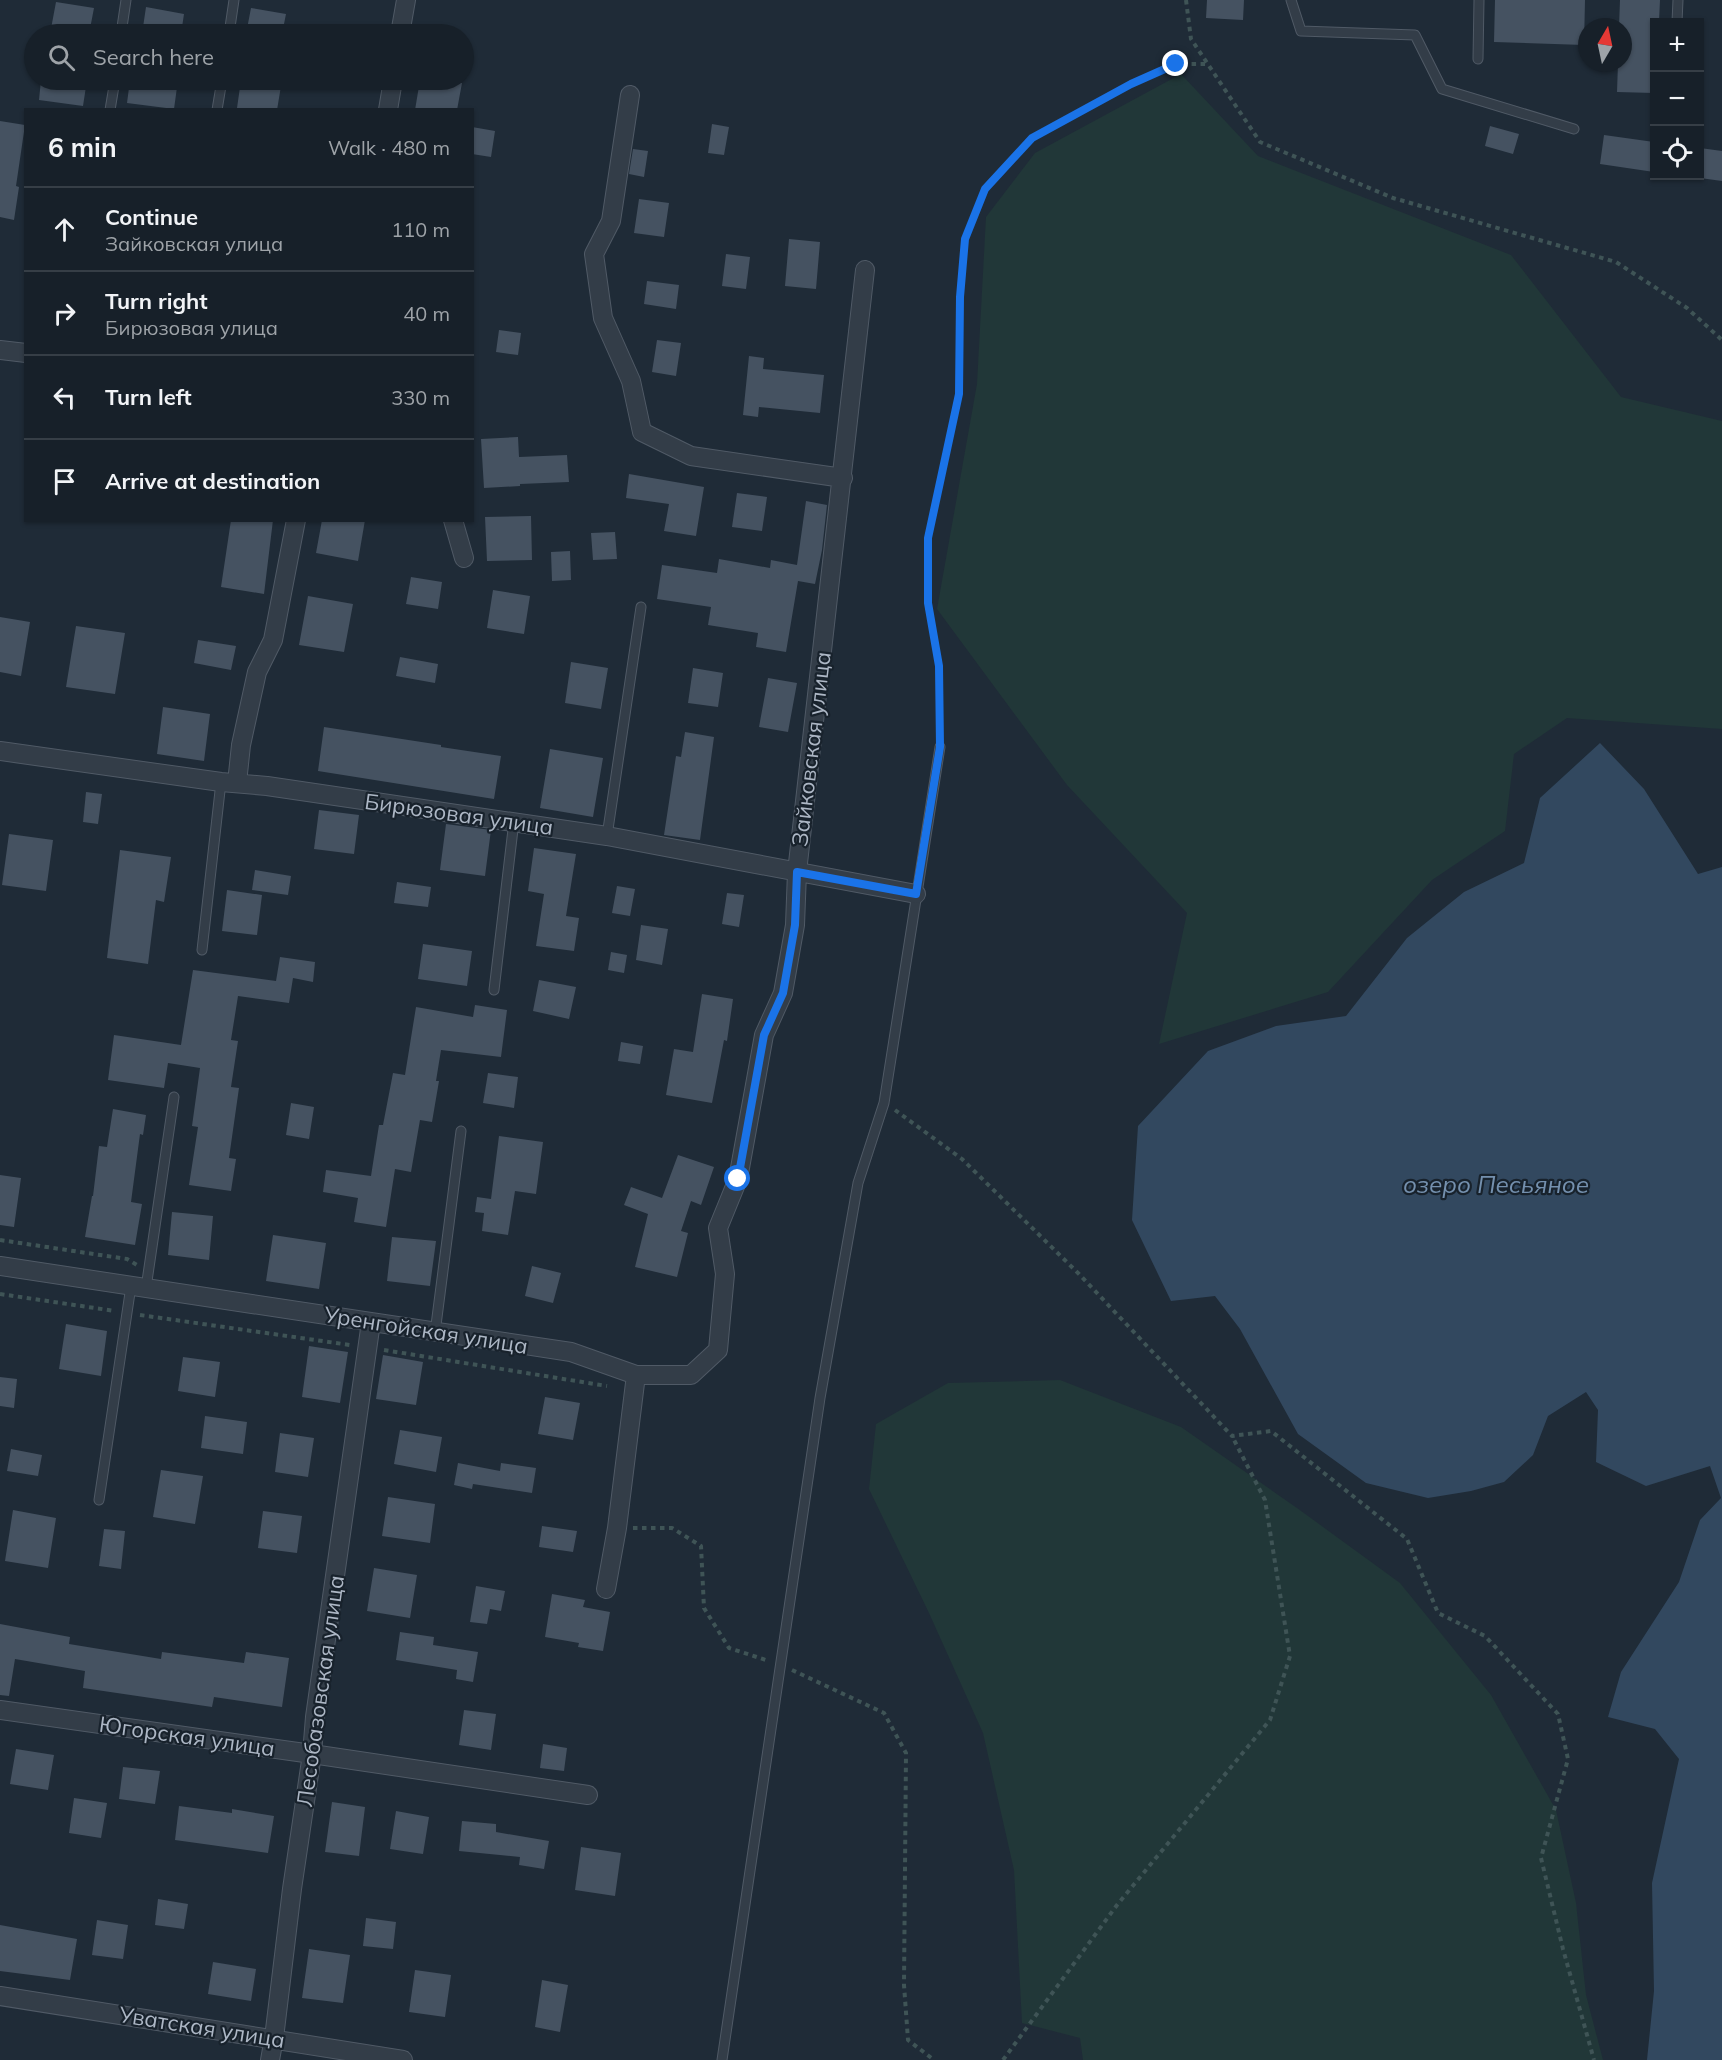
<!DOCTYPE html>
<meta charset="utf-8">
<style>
body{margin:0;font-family:Mulish,sans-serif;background:#242d35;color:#f1f3f6}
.controls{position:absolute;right:18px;top:18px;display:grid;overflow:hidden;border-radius:0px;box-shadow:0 2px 4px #0004}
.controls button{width:54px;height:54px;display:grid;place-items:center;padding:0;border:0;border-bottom:2px solid #363e46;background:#172029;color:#f1f3f6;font:30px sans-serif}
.compass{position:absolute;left:1578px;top:18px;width:54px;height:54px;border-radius:50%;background:#172029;box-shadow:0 2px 4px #0004;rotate:9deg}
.stop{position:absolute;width:18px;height:18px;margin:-14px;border:4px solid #1a73e8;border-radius:50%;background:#fff}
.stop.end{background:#1a73e8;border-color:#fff;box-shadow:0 2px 6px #0008}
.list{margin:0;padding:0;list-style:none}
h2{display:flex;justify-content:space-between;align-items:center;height:78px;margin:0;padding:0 24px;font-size:26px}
h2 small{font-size:20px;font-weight:400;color:#9ea3a8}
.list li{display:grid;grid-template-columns:39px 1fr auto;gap:18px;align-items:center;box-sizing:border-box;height:84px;padding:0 24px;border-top:2px solid #363e46}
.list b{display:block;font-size:22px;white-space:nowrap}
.list p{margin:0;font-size:20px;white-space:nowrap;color:#9ea3a8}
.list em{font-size:20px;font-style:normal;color:#9ea3a8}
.icon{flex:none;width:33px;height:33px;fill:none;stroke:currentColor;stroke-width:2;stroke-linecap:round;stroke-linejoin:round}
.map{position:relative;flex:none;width:1722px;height:2060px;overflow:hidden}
.search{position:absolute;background:#172029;box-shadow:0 2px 4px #0004;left:24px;top:24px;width:450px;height:66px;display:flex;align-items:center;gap:15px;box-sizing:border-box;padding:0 21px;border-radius:33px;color:#9ea3a8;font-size:22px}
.panel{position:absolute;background:#172029;box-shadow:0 2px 4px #0004;left:24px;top:108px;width:450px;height:414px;border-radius:0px}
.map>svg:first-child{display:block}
.green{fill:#213738}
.water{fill:#32485f}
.building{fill:#455261}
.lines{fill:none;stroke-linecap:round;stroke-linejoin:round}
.lane-casing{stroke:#505a66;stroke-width:11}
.street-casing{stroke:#505a66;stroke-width:20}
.path{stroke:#3f5456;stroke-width:4;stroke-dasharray:4.5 4.5;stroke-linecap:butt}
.lane{stroke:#333d48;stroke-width:9}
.street{stroke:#333d48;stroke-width:18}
.route{stroke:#1a73e8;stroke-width:8}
.labels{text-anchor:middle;stroke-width:4.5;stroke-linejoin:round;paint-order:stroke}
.street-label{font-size:22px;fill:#adb7c5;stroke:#18222c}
.water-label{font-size:24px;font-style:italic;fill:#7490ae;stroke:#18222c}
</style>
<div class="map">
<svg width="1722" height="2060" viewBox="0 0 1722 2060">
<rect width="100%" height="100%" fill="#1f2b37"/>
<path class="green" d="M 1181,74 L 1258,156 L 1511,255 L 1621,397 L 1722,421 L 1722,729 L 1567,718 L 1514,754 L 1505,831 L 1432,880 L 1328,992 L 1159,1044 L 1187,913 L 1067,785 L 937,609 L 977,384 L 986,217 L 1035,153 Z
M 1060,1380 L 1181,1427 L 1297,1508 L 1400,1583 L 1491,1695 L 1556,1810 L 1576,1903 L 1586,1995 L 1603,2060 L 1083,2060 L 1080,2038 L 1022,2023 L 1014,1870 L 983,1733 L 929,1613 L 869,1489 L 876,1424 L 948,1383 Z"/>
<path class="water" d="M 1600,743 L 1644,789 L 1698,874 L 1722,867 L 1722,2060 L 1647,2060 L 1654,1991 L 1652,1883 L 1679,1759 L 1655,1729 L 1608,1717 L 1621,1672 L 1679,1582 L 1700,1520 L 1721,1498 L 1710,1466 L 1646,1486 L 1596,1462 L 1598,1410 L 1586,1392 L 1548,1416 L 1533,1455 L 1504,1482 L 1471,1491 L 1428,1498 L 1366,1483 L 1298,1434 L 1240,1329 L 1215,1296 L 1171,1301 L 1132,1220 L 1138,1126 L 1208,1051 L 1276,1026 L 1346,1016 L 1407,938 L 1464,892 L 1524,863 L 1540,798 Z"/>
<path class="building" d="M 1207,0 L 1244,0 L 1243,20 L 1206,18 Z
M 1495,0 L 1585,0 L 1584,45 L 1494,42 Z
M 1620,0 L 1660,0 L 1659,22 L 1654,22 L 1654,93 L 1617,92 L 1618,63 L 1623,63 L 1623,27 L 1619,27 Z
M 56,2 L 94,8 L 89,34 L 50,34 Z
M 146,7 L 184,14 L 181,34 L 142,34 Z
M 251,8 L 286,14 L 282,34 L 246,34 Z
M 41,80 L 87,80 L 83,106 L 39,100 Z
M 130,80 L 178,80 L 174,109 L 127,103 Z
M 241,80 L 282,80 L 277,110 L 237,108 Z
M 420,80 L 440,80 L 462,83 L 457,110 L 415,110 Z
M 0,121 L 25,125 L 16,186 L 19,187 L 14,220 L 0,217 Z
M 712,124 L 729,127 L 724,155 L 708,153 Z
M 1490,126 L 1519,134 L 1513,154 L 1485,146 Z
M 472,127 L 495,131 L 491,157 L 472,154 Z
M 1604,135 L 1654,142 L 1654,172 L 1600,164 Z
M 1700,148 L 1722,151 L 1722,181 L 1700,178 Z
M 633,149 L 648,151 L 644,177 L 629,174 Z
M 639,199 L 669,203 L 664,237 L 634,233 Z
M 789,239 L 820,242 L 816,289 L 785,286 Z
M 726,254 L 750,257 L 746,289 L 722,286 Z
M 647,281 L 679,285 L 676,309 L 644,304 Z
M 499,330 L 521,333 L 518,355 L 496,352 Z
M 657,340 L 681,343 L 676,376 L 652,372 Z
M 749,356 L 764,358 L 763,369 L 824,375 L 820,413 L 759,407 L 758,417 L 743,415 Z
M 518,437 L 519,457 L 567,455 L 569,482 L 520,484 L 520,486 L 484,488 L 481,439 Z
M 629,474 L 704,487 L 696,536 L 664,531 L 669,504 L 626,498 Z
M 737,493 L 767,497 L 762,531 L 732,527 Z
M 806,501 L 827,505 L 822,550 L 815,584 L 798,581 L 786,652 L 756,647 L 758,633 L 708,625 L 711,607 L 657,599 L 662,565 L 717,573 L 719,559 L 770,568 L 771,560 L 797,565 Z
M 531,516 L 532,560 L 487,561 L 485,517 Z
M 231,520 L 273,520 L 264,594 L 221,587 Z
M 322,520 L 365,520 L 358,561 L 316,553 Z
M 615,532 L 617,559 L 593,560 L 591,533 Z
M 570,551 L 571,580 L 552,581 L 551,552 Z
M 411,577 L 442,582 L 438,609 L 406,604 Z
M 493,590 L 530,596 L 524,634 L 487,628 Z
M 308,596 L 353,604 L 344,652 L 299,645 Z
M 0,617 L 30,622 L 21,676 L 0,672 Z
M 76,626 L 125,633 L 115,694 L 66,687 Z
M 198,640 L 236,646 L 231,670 L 194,663 Z
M 400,657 L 438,664 L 435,683 L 396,676 Z
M 571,662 L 608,668 L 601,709 L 565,703 Z
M 693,668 L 723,673 L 718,707 L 688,703 Z
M 768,678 L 797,683 L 788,732 L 759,727 Z
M 163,707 L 210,714 L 204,761 L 157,754 Z
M 324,727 L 441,745 L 441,747 L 501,756 L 494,799 L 318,771 Z
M 685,732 L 714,737 L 700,840 L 664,835 L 676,756 L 681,757 Z
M 550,749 L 603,758 L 593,817 L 540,808 Z
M 86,792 L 102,794 L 98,824 L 83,822 Z
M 319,810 L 359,815 L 354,854 L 314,849 Z
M 446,824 L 491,830 L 485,876 L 440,870 Z
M 9,834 L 53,840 L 46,891 L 2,885 Z
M 534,848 L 576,854 L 566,916 L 579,918 L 574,951 L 536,946 L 544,894 L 528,891 Z
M 120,850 L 171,857 L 164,902 L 156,900 L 148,964 L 107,958 Z
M 255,870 L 291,876 L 288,895 L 252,890 Z
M 397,882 L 431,887 L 428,907 L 394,903 Z
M 617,886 L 635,889 L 630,916 L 612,913 Z
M 227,890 L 262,895 L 257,935 L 222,931 Z
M 727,893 L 744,895 L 739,927 L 722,924 Z
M 641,925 L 668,929 L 662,965 L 636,960 Z
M 423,944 L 472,951 L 467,986 L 418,979 Z
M 611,952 L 627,955 L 624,973 L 608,970 Z
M 280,957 L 315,962 L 313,982 L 293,978 L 289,1003 L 238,996 L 231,1040 L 238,1041 L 231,1087 L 239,1088 L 229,1158 L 236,1159 L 231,1191 L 189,1185 L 198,1127 L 192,1126 L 200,1068 L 168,1063 L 164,1088 L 108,1080 L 114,1035 L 181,1045 L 193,970 L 276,981 Z
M 539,980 L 576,987 L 569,1019 L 533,1011 Z
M 702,994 L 733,999 L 727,1041 L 724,1040 L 712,1103 L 666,1095 L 674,1049 L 693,1052 Z
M 475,1005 L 507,1010 L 501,1057 L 441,1050 L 436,1081 L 439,1081 L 432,1122 L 420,1120 L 411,1172 L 395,1169 L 386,1227 L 354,1222 L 358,1198 L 323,1192 L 326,1170 L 371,1176 L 379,1125 L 383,1125 L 393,1073 L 405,1075 L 416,1007 L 473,1017 Z
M 621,1042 L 643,1046 L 640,1064 L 618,1061 Z
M 488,1073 L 518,1077 L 514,1108 L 483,1103 Z
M 291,1103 L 314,1107 L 309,1139 L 286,1135 Z
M 113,1109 L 146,1115 L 143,1135 L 140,1134 L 131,1202 L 142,1204 L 135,1245 L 85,1237 L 92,1196 L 93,1196 L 99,1146 L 107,1147 Z
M 499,1136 L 543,1142 L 536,1194 L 515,1191 L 508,1235 L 482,1231 L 484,1213 L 475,1212 L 477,1197 L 491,1199 Z
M 678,1155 L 714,1167 L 701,1205 L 691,1201 L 681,1231 L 688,1233 L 677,1277 L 635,1267 L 648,1214 L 624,1205 L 631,1187 L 662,1198 Z
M 0,1175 L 21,1178 L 14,1227 L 0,1225 Z
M 172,1212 L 213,1216 L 209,1260 L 168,1255 Z
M 273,1235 L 326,1243 L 319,1289 L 266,1281 Z
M 392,1237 L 436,1241 L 430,1286 L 387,1281 Z
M 532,1266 L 561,1273 L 553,1303 L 525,1296 Z
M 66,1324 L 107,1331 L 101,1376 L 59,1369 Z
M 309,1346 L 348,1352 L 340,1403 L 302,1397 Z
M 383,1355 L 423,1362 L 416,1405 L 376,1399 Z
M 183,1357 L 220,1362 L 215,1397 L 178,1391 Z
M 0,1377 L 17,1379 L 14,1408 L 0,1406 Z
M 545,1397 L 580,1403 L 573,1440 L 538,1434 Z
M 205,1416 L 247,1422 L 243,1454 L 201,1448 Z
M 400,1430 L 442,1437 L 436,1472 L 394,1464 Z
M 280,1433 L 314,1438 L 308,1477 L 275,1472 Z
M 11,1449 L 42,1455 L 38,1476 L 7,1471 Z
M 458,1463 L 500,1471 L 501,1463 L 536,1468 L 532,1493 L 473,1484 L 472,1489 L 454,1485 Z
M 161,1470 L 203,1476 L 195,1524 L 153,1517 Z
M 388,1497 L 435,1504 L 430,1543 L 382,1536 Z
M 13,1510 L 56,1518 L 48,1568 L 5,1561 Z
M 263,1511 L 302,1516 L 297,1553 L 258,1548 Z
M 542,1526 L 577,1531 L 573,1552 L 539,1547 Z
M 104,1529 L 125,1531 L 121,1569 L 99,1566 Z
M 374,1568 L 417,1575 L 410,1618 L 367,1611 Z
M 476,1586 L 505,1591 L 501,1611 L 490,1609 L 487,1624 L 470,1622 Z
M 552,1594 L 585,1600 L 583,1607 L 610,1612 L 603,1651 L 578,1647 L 579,1643 L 545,1637 Z
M 0,1624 L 70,1637 L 69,1644 L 161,1659 L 162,1652 L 244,1663 L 246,1652 L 289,1658 L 282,1707 L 214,1697 L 212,1707 L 83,1688 L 85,1671 L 15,1659 L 9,1696 L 0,1695 Z
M 400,1632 L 434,1637 L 433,1645 L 478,1652 L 473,1682 L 456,1679 L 457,1670 L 396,1660 Z
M 464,1710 L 496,1714 L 491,1750 L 459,1745 Z
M 543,1744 L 567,1748 L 564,1771 L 540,1768 Z
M 16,1749 L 54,1755 L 48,1790 L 10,1784 Z
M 123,1767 L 160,1771 L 155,1804 L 119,1799 Z
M 74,1798 L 107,1803 L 101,1838 L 69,1833 Z
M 332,1802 L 365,1807 L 359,1856 L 325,1852 Z
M 179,1806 L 232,1813 L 232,1809 L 274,1816 L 268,1853 L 175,1840 Z
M 396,1811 L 429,1817 L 423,1854 L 390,1849 Z
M 462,1821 L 496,1824 L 496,1832 L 549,1841 L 544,1869 L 519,1865 L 520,1857 L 459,1851 Z
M 581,1847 L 621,1853 L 615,1896 L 575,1890 Z
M 158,1899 L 188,1904 L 184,1929 L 155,1925 Z
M 366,1918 L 396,1922 L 393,1949 L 363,1946 Z
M 97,1920 L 128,1925 L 123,1959 L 92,1955 Z
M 0,1925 L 77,1939 L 70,1980 L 0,1971 Z
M 309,1949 L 350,1955 L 343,2003 L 302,1998 Z
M 213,1962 L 256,1969 L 251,2001 L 208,1994 Z
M 415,1970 L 451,1975 L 445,2017 L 409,2012 Z
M 542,1980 L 568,1985 L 560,2032 L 535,2027 Z"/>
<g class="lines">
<g class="lane-casing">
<path id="lane" d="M 1291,0 L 1301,31 L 1415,35 L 1442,89 L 1574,129
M 1677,22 L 1678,0
M 121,34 L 126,0
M 229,34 L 234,0
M 1478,59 L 1479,0
M 110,110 L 115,80
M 217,110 L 222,80
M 607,836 L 641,607
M 202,950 L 221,782
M 494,990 L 514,821
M 146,1288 L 174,1097
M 435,1333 L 461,1131
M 99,1500 L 131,1286
M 722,2060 L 820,1398 L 858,1183 L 884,1103 L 940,747"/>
</g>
<g class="street-casing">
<path id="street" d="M 400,34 L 406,0
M 630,95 L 611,221 L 594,254 L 603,318 L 631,381 L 642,432 L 691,456 L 843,478
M 388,110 L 393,80
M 0,350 L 26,353
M 453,520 L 464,558
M 0,751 L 221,782 L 267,786 L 607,836 L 916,894
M 237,783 L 241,745 L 257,672 L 273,640 L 296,520
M 0,1266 L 571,1352 L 636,1375 L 617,1528 L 606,1589
M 636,1375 L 691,1375 L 718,1350 L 725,1274 L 718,1228 L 738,1179 L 764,1035 L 783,993 L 795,925 L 797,872 L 865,270
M 0,1710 L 312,1754 L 588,1795
M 0,1996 L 403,2060
M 270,2060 L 274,2038 L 292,1889 L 312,1754 L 315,1717 L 371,1322"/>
</g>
<path class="path" d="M 1186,0 L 1191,39 L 1260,142 L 1393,198 L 1616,262 L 1687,308 L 1722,340
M 940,735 L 939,666 L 928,603 L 928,539 L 959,394 L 960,297 L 965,239 L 985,189 L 1032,139 L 1131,84 L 1176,64 L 1209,64
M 895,1110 L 962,1159 L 1079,1274 L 1232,1436 L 1271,1431 L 1407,1539 L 1438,1613 L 1485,1636 L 1558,1714 L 1568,1759 L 1541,1858 L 1563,1949 L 1594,2060
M 0,1240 L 127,1259 L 137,1265
M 0,1294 L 115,1311
M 140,1315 L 350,1345
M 384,1350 L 607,1386
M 633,1528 L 672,1528 L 701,1546 L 704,1608 L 729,1648 L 769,1661
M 792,1670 L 884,1713 L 906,1753 L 904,1985 L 908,2040 L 934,2060
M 1003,2060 L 1117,1905 L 1270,1720 L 1290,1656 L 1265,1500 L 1232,1436"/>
<use href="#lane" class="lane"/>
<use href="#street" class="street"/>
</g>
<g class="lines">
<path class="route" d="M 738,1179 L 764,1035 L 783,993 L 795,925 L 797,872 L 916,894 L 940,747 L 939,666 L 928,603 L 928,538 L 959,394 L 960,297 L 965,239 L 985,189 L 1032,138 L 1131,84 L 1176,64"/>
</g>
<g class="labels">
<g class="street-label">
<text transform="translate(811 749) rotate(-83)" y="8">Зайковская улица</text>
<text transform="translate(459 814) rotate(8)" y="8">Бирюзовая улица</text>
<text transform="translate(426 1330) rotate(9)" y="8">Уренгойская улица</text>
<text transform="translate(320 1691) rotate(-82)" y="8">Лесобазовская улица</text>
<text transform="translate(187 1736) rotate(8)" y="8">Югорская улица</text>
<text transform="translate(202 2027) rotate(9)" y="8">Уватская улица</text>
</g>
<g class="water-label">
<text x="1496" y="1193">озеро Песьяное</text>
</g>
</g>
</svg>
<div class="controls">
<button>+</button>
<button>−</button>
<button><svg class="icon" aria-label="locate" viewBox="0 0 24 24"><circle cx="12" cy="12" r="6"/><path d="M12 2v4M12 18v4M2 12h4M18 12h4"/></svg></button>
</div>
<svg class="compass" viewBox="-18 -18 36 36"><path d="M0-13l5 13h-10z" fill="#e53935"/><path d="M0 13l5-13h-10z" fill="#9ea3a8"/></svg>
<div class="stop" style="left:738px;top:1179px"></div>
<div class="stop end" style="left:1176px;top:64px"></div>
<div class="search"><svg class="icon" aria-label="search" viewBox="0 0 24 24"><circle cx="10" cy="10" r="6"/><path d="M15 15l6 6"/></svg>Search here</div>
<section class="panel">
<h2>6 min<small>Walk · 480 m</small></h2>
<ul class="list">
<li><svg class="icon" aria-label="ahead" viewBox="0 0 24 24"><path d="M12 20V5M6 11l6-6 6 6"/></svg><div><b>Continue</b><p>Зайковская улица</p></div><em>110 m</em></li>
<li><svg class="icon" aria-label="right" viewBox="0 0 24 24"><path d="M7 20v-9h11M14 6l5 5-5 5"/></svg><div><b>Turn right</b><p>Бирюзовая улица</p></div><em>40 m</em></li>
<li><svg class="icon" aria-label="left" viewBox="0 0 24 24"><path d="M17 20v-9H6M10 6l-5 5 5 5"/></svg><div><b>Turn left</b></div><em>330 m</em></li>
<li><svg class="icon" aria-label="arrive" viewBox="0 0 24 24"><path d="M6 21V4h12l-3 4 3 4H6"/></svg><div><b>Arrive at destination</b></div></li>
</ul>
</section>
</div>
